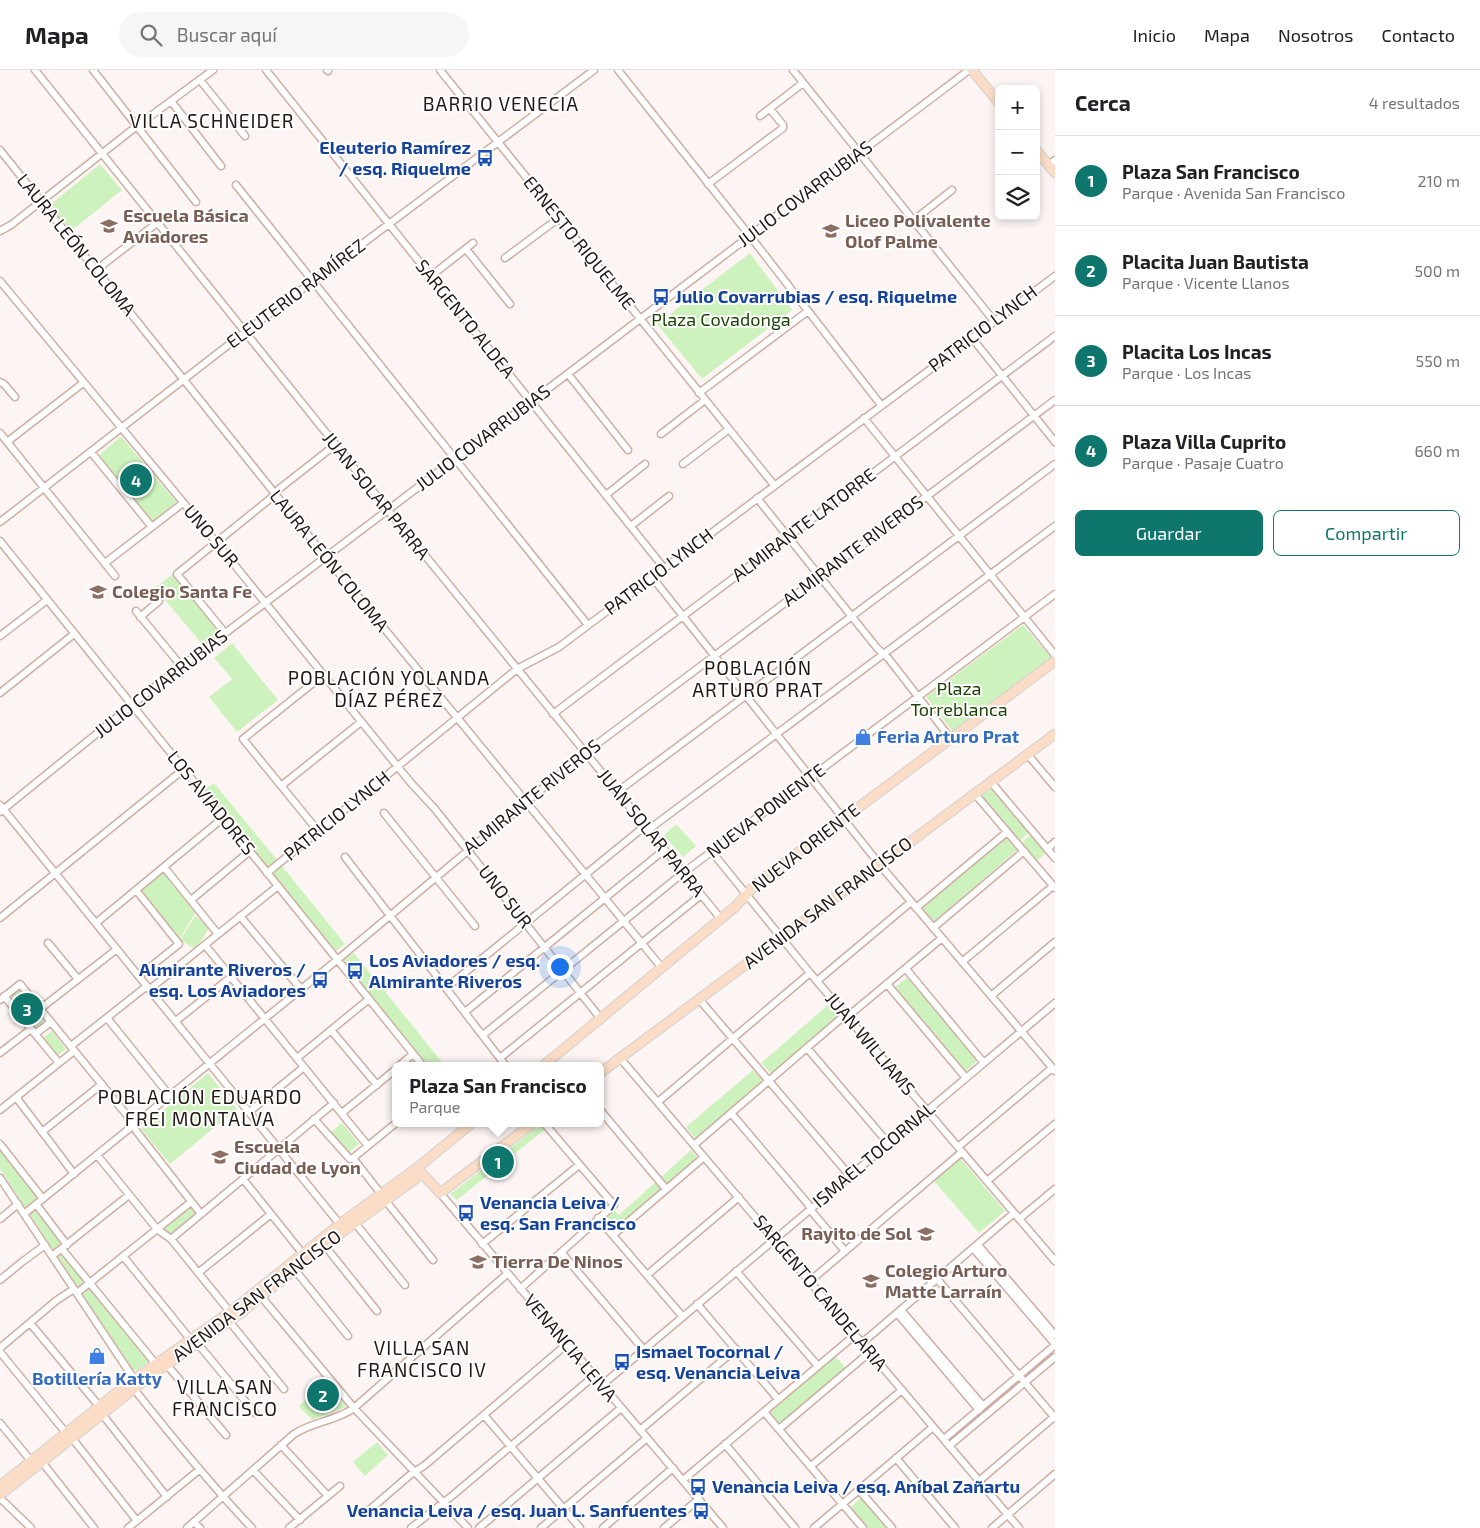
<!DOCTYPE html>
<html lang="es">
<meta charset="utf-8">
<style>
body{margin:0;font-family:"Exo 2",sans-serif;background:#f6f6f6;color:#202124}
.controls{position:absolute;right:15px;top:15px;display:grid;overflow:hidden;border-radius:8px;box-shadow:0 2px 8px #0003}
.controls button{width:45px;height:45px;display:grid;place-items:center;padding:0;border:0;border-bottom:1px solid #e0e0e0;background:#fff;color:#202124;font:25px sans-serif}
.you{position:absolute;left:559px;top:896px;width:18px;height:18px;margin:-12px;border:4px solid #fff;border-radius:50%;background:#1a73e8;box-shadow:0 0 0 8px #1a73e833}
.badge{display:grid;place-items:center;width:32px;height:32px;border-radius:50%;background:#0f766e;color:#fff;font-size:16px;font-weight:700}
.pin{position:absolute;translate:-50% -50%;border:2px solid #fff;box-shadow:0 1px 5px #0006}
.popup{position:absolute;left:392px;top:992px;width:212px;height:65px;box-sizing:border-box;display:grid;place-content:center;border-radius:8px;background:#fff;filter:drop-shadow(0 1px 4px #0005);font-size:16px;white-space:nowrap;color:#757577}
.popup b{font-size:19px;color:#202124}
.popup::after{content:'';position:absolute;left:50%;top:100%;margin-left:-10px;border:10px solid transparent;border-top-color:#fff}
.list{margin:0;padding:0;list-style:none}
h2{display:flex;justify-content:space-between;align-items:center;height:65px;margin:0;padding:0 20px;font-size:21px}
h2 small{font-size:16px;font-weight:400;color:#757577}
.list li{display:grid;grid-template-columns:32px 1fr auto;gap:15px;align-items:center;box-sizing:border-box;height:90px;padding:0 20px;border-top:1px solid #e0e0e0}
.list b{display:block;font-size:19px;white-space:nowrap}
.list p{margin:0;font-size:16px;white-space:nowrap;color:#757577}
.list em{font-size:16px;font-style:normal;color:#757577}
.actions{display:flex;gap:10px;padding:15px 20px}
.actions a{flex:1;padding:11px 0;border:1px solid #0f766e;border-radius:8px;text-align:center;font-size:18px;color:#0f766e}
.actions .main{background:#0f766e;color:#fff}
.icon{flex:none;width:28px;height:28px;fill:none;stroke:currentColor;stroke-width:2;stroke-linecap:round;stroke-linejoin:round}
.map{position:relative;flex:none;width:1055px;height:1458px;overflow:hidden}
header{display:flex;align-items:center;gap:30px;box-sizing:border-box;height:70px;padding:0 25px;background:#fff;border-bottom:1px solid #e0e0e0}
header strong{font-size:24px}
nav{display:flex;gap:28px;margin-inline-start:auto;font-size:18px}
.search{width:350px;height:45px;background:#f6f6f6;display:flex;align-items:center;gap:12px;box-sizing:border-box;padding:0 18px;border-radius:28px;color:#757577;font-size:19px}
main{display:flex}
aside{flex:1;background:#fff}
.map>svg:first-child{display:block}
.green{fill:#cef2bd}
.lines{fill:none;stroke-linecap:round;stroke-linejoin:round}
.minor-casing{stroke:#ceaea3;stroke-width:9}
.major-casing{stroke:#d3d1d0;stroke-width:11}
.minor{stroke:#fff;stroke-width:6}
.major{stroke:#fbddc7;stroke-width:9}
.labels{text-anchor:middle;stroke-width:4;stroke-linejoin:round;paint-order:stroke}
.transit-label{font-size:18px;font-weight:bold;fill:#164399;stroke:#fff;text-anchor:start}
.street-label{font-size:18px;fill:#231713;stroke:#fff}
.education-label{font-size:18px;font-weight:bold;fill:#785e54;stroke:#fff;text-anchor:start}
.park-label{font-size:18px;fill:#1f4206;stroke:#fff}
.shop-label{font-size:18px;font-weight:bold;fill:#366cbe;stroke:#fff;text-anchor:start}
.neighbourhood-label{font-size:19px;letter-spacing:1px;fill:#231713;stroke:#fff}
</style>
<header>
<strong>Mapa</strong>
<div class="search"><svg class="icon" aria-label="search" viewBox="0 0 24 24"><circle cx="10" cy="10" r="6"/><path d="M15 15l6 6"/></svg>Buscar aquí</div>
<nav><a>Inicio</a><a>Mapa</a><a>Nosotros</a><a>Contacto</a></nav>
</header>
<main>
<div class="map">
<svg width="1055" height="1458" viewBox="0 0 1055 1458">
<rect width="100%" height="100%" fill="#fcf5f3"/>
<path class="green" d="M 100,94 L 122,120 L 71,161 L 50,135 Z
M 750,183 L 792,240 L 702,309 L 657,254 Z
M 121,366 L 176,432 L 152,452 L 144,445 L 97,387 Z
M 174,503 L 221,560 L 203,575 L 155,518 Z
M 1023,555 L 1051,587 L 953,662 L 926,627 Z
M 232,573 L 278,630 L 237,662 L 209,627 L 232,609 L 214,588 Z
M 214,713 L 277,790 L 268,797 L 205,719 Z
M 992,718 L 1029,763 L 1018,772 L 980,727 Z
M 676,754 L 696,776 L 683,787 L 664,765 Z
M 1004,765 L 1017,780 L 934,852 L 921,837 Z
M 1030,765 L 1046,783 L 1035,792 L 1020,774 Z
M 281,795 L 345,874 L 336,881 L 272,802 Z
M 164,799 L 197,840 L 178,871 L 137,820 Z
M 195,846 L 210,856 L 196,880 L 180,870 Z
M 354,883 L 445,996 L 427,996 L 342,891 Z
M 909,906 L 979,989 L 965,1002 L 894,918 Z
M 19,918 L 45,950 L 34,959 L 8,927 Z
M 828,935 L 839,947 L 771,1004 L 761,993 Z
M 52,961 L 66,979 L 57,986 L 43,968 Z
M 753,1000 L 763,1011 L 696,1069 L 686,1057 Z
M 208,1003 L 237,1039 L 170,1094 L 141,1059 Z
M 342,1053 L 359,1074 L 347,1084 L 330,1063 Z
M 540,1055 L 544,1060 L 457,1130 L 450,1124 Z
M 0,1077 L 40,1128 L 34,1133 L 65,1175 L 60,1179 L 154,1288 L 138,1300 L 133,1300 L 0,1099 Z
M 691,1080 L 697,1087 L 614,1161 L 604,1149 L 614,1140 L 619,1145 Z
M 960,1088 L 1005,1141 L 979,1163 L 934,1111 Z
M 191,1134 L 199,1144 L 172,1167 L 160,1159 Z
M 835,1286 L 846,1298 L 780,1355 L 769,1342 Z
M 325,1313 L 346,1337 L 312,1350 L 299,1336 Z
M 377,1372 L 388,1385 L 365,1406 L 353,1392 Z
M 862,1427 L 888,1458 L 868,1458 L 851,1437 Z"/>
<g class="lines">
<g class="minor-casing">
<path id="minor" d="M 35,0 L 388,440 L 721,849
M 93,0 L 196,132
M 266,0 L 664,498
M 327,0 L 328,1
M 440,0 L 774,415
M 618,0 L 750,166 L 881,335
M 793,0 L 994,251
M 200,10 L 245,66
M 171,31 L 221,96
M 760,46 L 803,13
M 0,80 L 320,480 L 662,898
M 1049,95 L 1055,90
M 708,114 L 783,58 L 783,55 L 770,39
M 236,115 L 588,555
M 914,150 L 952,120
M 0,161 L 11,155 L 137,56 L 213,0
M 466,179 L 510,234
M 505,188 L 559,148
M 96,200 L 157,153
M 431,206 L 473,173
M 0,211 L 216,472 L 411,713 L 435,739 L 601,949
M 972,268 L 1055,372
M 568,304 L 628,380
M 0,312 L 4,314 L 15,327
M 699,323 L 808,241
M 864,348 L 1055,585
M 0,363 L 115,506
M 661,364 L 705,330
M 7,372 L 83,313
M 91,382 L 152,457
M 683,394 L 729,359
M 606,425 L 645,394
M 757,428 L 877,578 L 888,588 L 951,669
M 0,452 L 245,262 L 594,0
M 631,456 L 669,426
M 0,471 L 423,996
M 105,493 L 183,433
M 652,507 L 880,795 L 1055,1001
M 136,541 L 182,597
M 140,547 L 159,531
M 225,563 L 177,504 L 271,428 L 279,419 L 335,375
M 0,566 L 47,530
M 0,623 L 74,564
M 553,644 L 1055,266
M 1028,685 L 1055,717
M 991,712 L 1055,788
M 281,716 L 361,652
M 617,722 L 1055,394
M 975,724 L 1055,818
M 0,735 L 342,1157
M 0,742 L 158,614 L 969,0
M 384,743 L 475,856
M 648,760 L 1055,456
M 318,761 L 243,669 L 323,605
M 1047,779 L 1055,772
M 712,782 L 810,903 L 1055,1191
M 345,787 L 506,996
M 164,797 L 218,864
M 267,803 L 517,599 L 559,577 L 1055,206
M 136,820 L 179,874 L 139,906
M 191,830 L 250,781
M 916,838 L 1007,762
M 240,846 L 301,919
M 0,848 L 184,699
M 96,853 L 223,748
M 933,858 L 1024,781
M 48,873 L 78,909
M 205,875 L 368,1076
M 962,892 L 1053,816
M 906,899 L 984,993
M 817,911 L 911,832
M 887,914 L 966,1008
M 446,918 L 645,756
M 150,919 L 278,816
M 4,926 L 59,993
M 991,926 L 1055,872
M 699,929 L 850,1106
M 0,930 L 20,914 L 130,1049 L 137,1062 L 201,1144
M 40,939 L 117,879
M 465,942 L 664,780
M 847,947 L 942,868
M 107,948 L 170,1026
M 176,951 L 231,907
M 331,960 L 377,1015
M 35,964 L 51,952
M 483,965 L 683,803 L 1055,524
M 71,976 L 147,916
M 807,978 L 888,1073
M 0,983 L 31,959
M 297,988 L 369,929
M 500,988 L 701,825
M 620,988 L 1019,1458
M 399,996 L 413,984
M 16,1027 L 74,1104
M 658,1032 L 810,903
M 0,1040 L 74,981
M 600,1040 L 666,1119
M 249,1042 L 304,997
M 342,1043 L 396,999
M 731,1043 L 808,1134 L 813,1143 L 845,1181
M 314,1049 L 350,1089 L 353,1088 L 396,1053
M 42,1062 L 102,1014
M 0,1074 L 43,1129
M 694,1075 L 845,945
M 958,1077 L 1052,998
M 97,1085 L 157,1159 L 171,1169 L 230,1242
M 353,1088 L 381,1124
M 0,1108 L 134,1309 L 134,1319 C 172,1367 210,1414 252,1458
M 243,1109 L 303,1184
M 987,1111 L 1055,1054
M 440,1123 L 723,1458
M 385,1130 L 433,1190
M 36,1134 L 67,1175
M 24,1144 L 337,890 L 585,683 L 1055,330
M 598,1148 L 683,1247
M 0,1149 L 18,1134
M 1019,1149 L 1055,1119
M 355,1153 L 405,1215
M 613,1165 L 704,1087
M 171,1169 L 334,1033
M 482,1174 L 579,1095
M 978,1175 L 1055,1265
M 325,1176 L 377,1241
M 973,1178 L 1055,1274
M 62,1179 L 155,1293
M 561,1182 L 644,1280
M 52,1186 L 129,1125
M 123,1186 L 190,1269
M 295,1200 L 348,1266
M 736,1201 L 818,1296
M 198,1203 L 271,1144
M 647,1205 L 739,1127
M 937,1209 L 1055,1348
M 0,1210 L 22,1192 L 45,1175
M 810,1211 L 962,1082
M 520,1219 L 614,1135 L 544,1053
M 77,1223 L 191,1132
M 259,1224 L 354,1338 L 468,1458
M 697,1234 L 778,1329
M 901,1240 L 983,1336
M 897,1243 L 979,1340
M 229,1251 L 284,1319
M 30,1253 L 99,1336
M 862,1273 L 1014,1143
M 198,1274 L 255,1343
M 0,1278 L 57,1230 L 74,1219
M 0,1282 L 66,1363
M 167,1295 L 226,1365
M 602,1315 L 1055,933
M 764,1342 L 863,1458
M 102,1344 L 167,1427
M 484,1345 L 580,1458
M 0,1353 L 31,1391
M 779,1359 L 870,1282
M 640,1360 L 736,1279
M 72,1368 L 137,1451
M 944,1369 L 1055,1275
M 725,1374 L 795,1458
M 281,1375 L 328,1426
M 949,1376 L 1055,1287
M 896,1388 L 955,1458
M 42,1392 L 94,1458
M 811,1396 L 902,1320
M 253,1400 L 300,1450
M 683,1410 L 855,1265
M 979,1411 L 1055,1346
M 859,1420 L 892,1458
M 0,1428 L 31,1458
M 367,1442 L 410,1405 L 425,1395 L 567,1274
M 194,1452 L 200,1458
M 128,1458 L 199,1400
M 187,1458 L 294,1364 C 314,1351 334,1352 354,1338 L 507,1204
M 289,1458 L 340,1416
M 411,1458 L 453,1425 L 594,1306
M 479,1458 L 621,1338
M 541,1458 L 647,1368
M 603,1458 L 673,1398
M 664,1458 L 699,1429
M 814,1458 L 933,1357
M 992,1458 L 1055,1404"/>
</g>
<g class="major-casing">
<path id="major" d="M 972,0 L 999,33
M 1036,80 L 1055,103
M 543,996 L 735,837 L 757,813 L 1055,591
M 600,1003 L 1055,664
M 419,1100 L 440,1123 L 533,1053
M 0,1416 L 126,1315 L 230,1242 L 340,1154 L 417,1098 L 472,1053
M 0,1425 L 149,1307 L 238,1245 L 345,1160 L 422,1104"/>
</g>
<use href="#minor" class="minor"/>
<use href="#major" class="major"/>
</g>
<defs>
<g id="bus-bare" transform="scale(1.35)"><path d="M-5-6H5V4H4V6H2V4H-2V6H-4V4H-5ZM-3.5-4V0h7V-4ZM-3.5 1.2v1.5H-2V1.2ZM2 1.2v1.5H3.5V1.2Z" fill="#1a4fb4" stroke="#fff" stroke-width="2.5" paint-order="stroke"/></g>
<g id="school-bare" transform="scale(1.35)"><path d="M0-5L7-2L0 1L-7-2ZM-4 1L0 2.5L4 1V4Q0 6-4 4Z" fill="#8d6e63" stroke="#fff" stroke-width="2.5" paint-order="stroke"/></g>
<g id="shop-bare" transform="scale(1.35)"><path d="M-5-2.5h2.3a2.7 3.5 0 0 1 5.4 0H5L5.5 6h-11ZM-1.5-2.5h3a1.5 2.3 0 0 0-3 0Z" fill="#3f7fe0" stroke="#fff" stroke-width="2.5" paint-order="stroke"/></g>
</defs>
<g fill-rule="evenodd">
<use href="#bus-bare" x="485" y="88"/>
<use href="#school-bare" x="109" y="156"/>
<use href="#school-bare" x="831" y="161"/>
<use href="#bus-bare" x="661" y="227"/>
<use href="#school-bare" x="98" y="522"/>
<use href="#shop-bare" x="863" y="667"/>
<use href="#bus-bare" x="355" y="901"/>
<use href="#bus-bare" x="320" y="910"/>
<use href="#school-bare" x="220" y="1087"/>
<use href="#bus-bare" x="466" y="1143"/>
<use href="#school-bare" x="926" y="1164"/>
<use href="#school-bare" x="478" y="1192"/>
<use href="#school-bare" x="871" y="1211"/>
<use href="#shop-bare" x="97" y="1286"/>
<use href="#bus-bare" x="622" y="1292"/>
<use href="#bus-bare" x="698" y="1417"/>
<use href="#bus-bare" x="701" y="1441"/>
</g>
<g class="labels">
<g class="transit-label">
<text x="471" y="84" text-anchor="end">Eleuterio Ramírez<tspan x="471" dy="21">/ esq. Riquelme</tspan></text>
<text x="675" y="233">Julio Covarrubias / esq. Riquelme</text>
<text x="369" y="897">Los Aviadores / esq.<tspan x="369" dy="21">Almirante Riveros</tspan></text>
<text x="306" y="906" text-anchor="end">Almirante Riveros /<tspan x="306" dy="21">esq. Los Aviadores</tspan></text>
<text x="480" y="1139">Venancia Leiva /<tspan x="480" dy="21">esq. San Francisco</tspan></text>
<text x="636" y="1288">Ismael Tocornal /<tspan x="636" dy="21">esq. Venancia Leiva</tspan></text>
<text x="712" y="1423">Venancia Leiva / esq. Aníbal Zañartu</text>
<text x="687" y="1447" text-anchor="end">Venancia Leiva / esq. Juan L. Sanfuentes</text>
</g>
<g class="street-label">
<text transform="translate(805 124) rotate(-37)" y="6">JULIO COVARRUBIAS</text>
<text transform="translate(579 173) rotate(51)" y="6">ERNESTO RIQUELME</text>
<text transform="translate(76 175) rotate(51)" y="6">LAURA LEÓN COLOMA</text>
<text transform="translate(296 224) rotate(-37)" y="6">ELEUTERIO RAMÍREZ</text>
<text transform="translate(465 249) rotate(51)" y="6">SARGENTO ALDEA</text>
<text transform="translate(983 259) rotate(-37)" y="6">PATRICIO LYNCH</text>
<text transform="translate(483 368) rotate(-37)" y="6">JULIO COVARRUBIAS</text>
<text transform="translate(376 426) rotate(51)" y="6">JUAN SOLAR PARRA</text>
<text transform="translate(804 455) rotate(-37)" y="6">ALMIRANTE LATORRE</text>
<text transform="translate(211 466) rotate(50)" y="6">UNO SUR</text>
<text transform="translate(853 481) rotate(-37)" y="6">ALMIRANTE RIVEROS</text>
<text transform="translate(329 491) rotate(51)" y="6">LAURA LEÓN COLOMA</text>
<text transform="translate(659 502) rotate(-37)" y="6">PATRICIO LYNCH</text>
<text transform="translate(161 614) rotate(-38)" y="6">JULIO COVARRUBIAS</text>
<text transform="translate(532 727) rotate(-39)" y="6">ALMIRANTE RIVEROS</text>
<text transform="translate(211 733) rotate(51)" y="6">LOS AVIADORES</text>
<text transform="translate(766 741) rotate(-37)" y="6">NUEVA PONIENTE</text>
<text transform="translate(337 746) rotate(-39)" y="6">PATRICIO LYNCH</text>
<text transform="translate(651 763) rotate(51)" y="6">JUAN SOLAR PARRA</text>
<text transform="translate(806 778) rotate(-38)" y="6">NUEVA ORIENTE</text>
<text transform="translate(505 827) rotate(52)" y="6">UNO SUR</text>
<text transform="translate(828 833) rotate(-37)" y="6">AVENIDA SAN FRANCISCO</text>
<text transform="translate(870 974) rotate(50)" y="6">JUAN WILLIAMS</text>
<text transform="translate(874 1085) rotate(-40)" y="6">ISMAEL TOCORNAL</text>
<text transform="translate(820 1223) rotate(50)" y="6">SARGENTO CANDELARIA</text>
<text transform="translate(257 1226) rotate(-37)" y="6">AVENIDA SAN FRANCISCO</text>
<text transform="translate(570 1278) rotate(50)" y="6">VENANCIA LEIVA</text>
</g>
<g class="education-label">
<text x="123" y="152">Escuela Básica<tspan x="123" dy="21">Aviadores</tspan></text>
<text x="845" y="157">Liceo Polivalente<tspan x="845" dy="21">Olof Palme</tspan></text>
<text x="112" y="528">Colegio Santa Fe</text>
<text x="234" y="1083">Escuela<tspan x="234" dy="21">Ciudad de Lyon</tspan></text>
<text x="912" y="1170" text-anchor="end">Rayito de Sol</text>
<text x="492" y="1198">Tierra De Ninos</text>
<text x="885" y="1207">Colegio Arturo<tspan x="885" dy="21">Matte Larraín</tspan></text>
</g>
<g class="park-label">
<text x="721" y="256">Plaza Covadonga</text>
<text x="959" y="625">Plaza<tspan x="959" dy="21">Torreblanca</tspan></text>
</g>
<g class="shop-label">
<text x="877" y="673">Feria Arturo Prat</text>
<text x="97" y="1315" text-anchor="middle">Botillería Katty</text>
</g>
<g class="neighbourhood-label">
<text x="501" y="41">BARRIO VENECIA</text>
<text x="212" y="58">VILLA SCHNEIDER</text>
<text x="758" y="605">POBLACIÓN<tspan x="758" dy="22">ARTURO PRAT</tspan></text>
<text x="389" y="615">POBLACIÓN YOLANDA<tspan x="389" dy="22">DÍAZ PÉREZ</tspan></text>
<text x="200" y="1034">POBLACIÓN EDUARDO<tspan x="200" dy="22">FREI MONTALVA</tspan></text>
<text x="422" y="1285">VILLA SAN<tspan x="422" dy="22">FRANCISCO IV</tspan></text>
<text x="225" y="1324">VILLA SAN<tspan x="225" dy="22">FRANCISCO</tspan></text>
</g>
</g>
</svg>
<div class="controls">
<button>+</button>
<button>−</button>
<button><svg class="icon" aria-label="layers" viewBox="0 0 24 24"><path d="M12 4l9 5-9 5-9-5zM3 14l9 5 9-5"/></svg></button>
</div>
<div class="you"></div>
<div class="pin badge" style="left:498px;top:1092px">1</div>
<div class="popup"><b>Plaza San Francisco</b>Parque</div>
<div class="pin badge" style="left:323px;top:1325px">2</div>
<div class="pin badge" style="left:27px;top:939px">3</div>
<div class="pin badge" style="left:136px;top:410px">4</div>
</div>
<aside>
<h2>Cerca<small>4 resultados</small></h2>
<ul class="list">
<li><span class="badge">1</span><div><b>Plaza San Francisco</b><p>Parque · Avenida San Francisco</p></div><em>210 m</em></li>
<li><span class="badge">2</span><div><b>Placita Juan Bautista</b><p>Parque · Vicente Llanos</p></div><em>500 m</em></li>
<li><span class="badge">3</span><div><b>Placita Los Incas</b><p>Parque · Los Incas</p></div><em>550 m</em></li>
<li><span class="badge">4</span><div><b>Plaza Villa Cuprito</b><p>Parque · Pasaje Cuatro</p></div><em>660 m</em></li>
</ul>
<div class="actions"><a class="main">Guardar</a><a>Compartir</a></div>
</aside>
</main>
